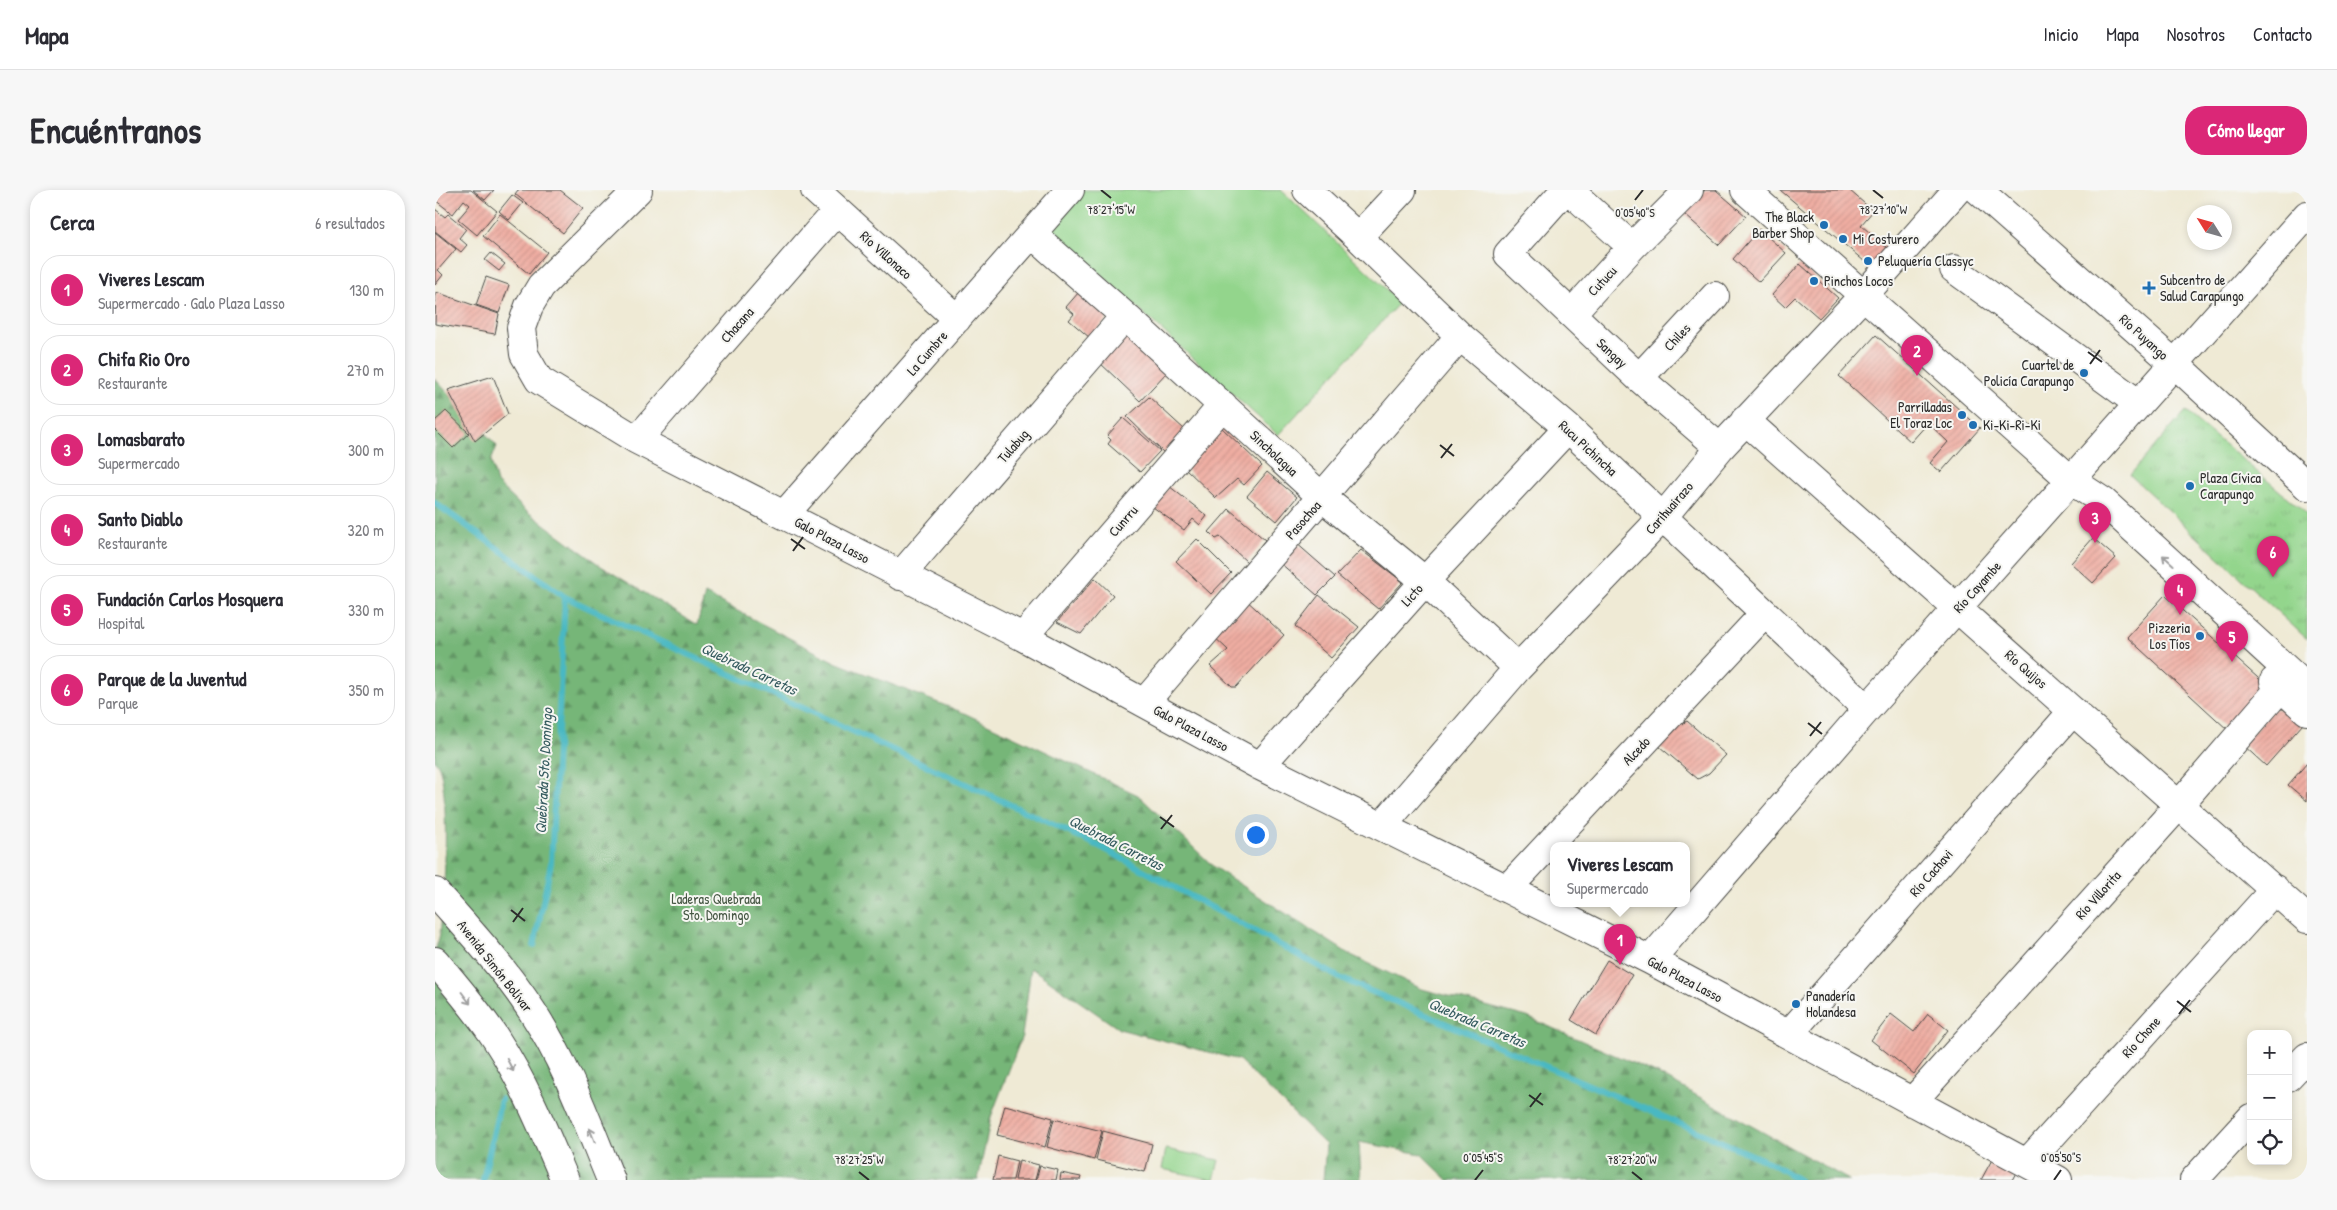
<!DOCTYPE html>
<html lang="es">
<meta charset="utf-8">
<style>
body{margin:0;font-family:"Patrick Hand",sans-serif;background:#f7f7f7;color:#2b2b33}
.controls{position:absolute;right:15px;bottom:15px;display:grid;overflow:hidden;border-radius:10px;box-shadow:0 2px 8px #0003}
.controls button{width:45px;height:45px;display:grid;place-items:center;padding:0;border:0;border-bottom:1px solid #e1e1e2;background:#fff;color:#2b2b33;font:25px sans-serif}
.compass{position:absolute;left:1752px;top:15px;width:45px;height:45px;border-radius:50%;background:#fff;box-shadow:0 2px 8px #0003;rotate:307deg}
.you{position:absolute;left:820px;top:644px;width:18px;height:18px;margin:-12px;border:4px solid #fff;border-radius:50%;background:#1a73e8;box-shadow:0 0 0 8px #1a73e833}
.badge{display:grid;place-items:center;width:32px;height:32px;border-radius:50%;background:#db2777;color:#fff;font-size:16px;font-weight:700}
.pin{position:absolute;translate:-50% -41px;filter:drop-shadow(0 1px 2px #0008)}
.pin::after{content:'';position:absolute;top:26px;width:18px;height:15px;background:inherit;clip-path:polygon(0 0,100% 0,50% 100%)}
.popup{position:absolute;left:1115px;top:652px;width:140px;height:65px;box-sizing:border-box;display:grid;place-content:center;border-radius:10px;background:#fff;filter:drop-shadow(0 1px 4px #0005);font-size:16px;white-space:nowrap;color:#7c7c81}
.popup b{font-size:19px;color:#2b2b33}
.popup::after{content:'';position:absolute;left:50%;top:100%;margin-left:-10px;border:10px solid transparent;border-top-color:#fff}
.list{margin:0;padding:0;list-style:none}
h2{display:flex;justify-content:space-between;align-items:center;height:65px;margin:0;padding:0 20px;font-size:21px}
h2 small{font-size:16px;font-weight:400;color:#7c7c81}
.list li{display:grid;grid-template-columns:32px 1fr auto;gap:15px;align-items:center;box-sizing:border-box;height:70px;margin:0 10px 10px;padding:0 10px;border:1px solid #e1e1e2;border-radius:20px}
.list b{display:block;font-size:19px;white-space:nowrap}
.list p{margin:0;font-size:16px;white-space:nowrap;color:#7c7c81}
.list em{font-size:16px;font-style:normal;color:#7c7c81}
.icon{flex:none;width:28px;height:28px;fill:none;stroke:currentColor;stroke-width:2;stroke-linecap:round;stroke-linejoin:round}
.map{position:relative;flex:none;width:1872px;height:990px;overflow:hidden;border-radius:20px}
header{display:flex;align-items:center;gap:30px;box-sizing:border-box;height:70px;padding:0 25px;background:#fff;border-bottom:1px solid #e1e1e2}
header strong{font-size:24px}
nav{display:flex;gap:28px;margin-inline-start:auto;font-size:18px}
.intro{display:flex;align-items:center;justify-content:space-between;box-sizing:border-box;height:120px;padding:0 30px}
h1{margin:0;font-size:35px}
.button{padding:12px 22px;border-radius:20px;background:#db2777;color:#fff;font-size:18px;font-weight:700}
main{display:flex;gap:30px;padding:0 30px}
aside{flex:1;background:#fff;border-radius:20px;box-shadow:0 2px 8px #0003}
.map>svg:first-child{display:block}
.forest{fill:url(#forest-firs);stroke:#507052}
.park{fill:url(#park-tufts);stroke:#5f805c}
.pitch{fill:#93d58c;stroke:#5f805c}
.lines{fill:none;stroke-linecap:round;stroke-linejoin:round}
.stream{stroke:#49b8c2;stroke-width:6}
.building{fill:url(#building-hatch)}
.minor-casing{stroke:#484844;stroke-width:30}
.major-casing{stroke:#484844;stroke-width:30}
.highway-casing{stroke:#484844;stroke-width:30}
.minor{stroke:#fff;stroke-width:28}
.major{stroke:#fff;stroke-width:28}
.highway{stroke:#fff;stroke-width:28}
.oneway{stroke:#a0a0a0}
.ticks{fill:none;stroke:#2b2b2b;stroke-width:2}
.poi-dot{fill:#1f6fb2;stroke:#f6f6f2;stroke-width:2}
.labels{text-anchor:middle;stroke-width:4;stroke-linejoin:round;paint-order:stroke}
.poi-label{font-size:14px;fill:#2b2b2b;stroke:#f6f6f2;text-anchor:start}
.street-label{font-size:14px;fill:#2b2b2b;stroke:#f6f6f2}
.park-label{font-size:14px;fill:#455643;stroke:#f6f6f2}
.water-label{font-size:15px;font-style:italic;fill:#365c60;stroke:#f6f6f2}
.ticks-label{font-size:12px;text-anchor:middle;fill:#2b2b2b;stroke:#f6f6f2;stroke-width:4;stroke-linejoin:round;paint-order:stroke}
</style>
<header>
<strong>Mapa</strong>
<nav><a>Inicio</a><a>Mapa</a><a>Nosotros</a><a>Contacto</a></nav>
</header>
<div class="intro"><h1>Encuéntranos</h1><a class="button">Cómo llegar</a></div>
<main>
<aside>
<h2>Cerca<small>6 resultados</small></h2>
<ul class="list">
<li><span class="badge">1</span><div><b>Viveres Lescam</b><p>Supermercado · Galo Plaza Lasso</p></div><em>130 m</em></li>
<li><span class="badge">2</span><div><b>Chifa Rio Oro</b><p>Restaurante</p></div><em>270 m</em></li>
<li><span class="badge">3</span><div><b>Lomasbarato</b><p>Supermercado</p></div><em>300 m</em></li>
<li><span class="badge">4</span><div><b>Santo Diablo</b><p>Restaurante</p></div><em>320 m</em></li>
<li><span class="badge">5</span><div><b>Fundación Carlos Mosquera</b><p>Hospital</p></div><em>330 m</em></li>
<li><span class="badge">6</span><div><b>Parque de la Juventud</b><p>Parque</p></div><em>350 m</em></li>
</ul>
</aside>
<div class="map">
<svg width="1872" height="990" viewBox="0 0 1872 990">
<defs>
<pattern id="forest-firs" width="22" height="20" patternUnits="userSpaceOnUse" patternTransform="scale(1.25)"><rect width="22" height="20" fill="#76b678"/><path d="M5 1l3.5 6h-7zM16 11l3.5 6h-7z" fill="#619463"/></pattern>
<pattern id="park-tufts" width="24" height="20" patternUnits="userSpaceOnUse" patternTransform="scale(1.25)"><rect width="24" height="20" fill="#93d58c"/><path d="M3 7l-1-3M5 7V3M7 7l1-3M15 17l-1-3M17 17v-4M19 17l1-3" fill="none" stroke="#7fb779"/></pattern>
<pattern id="building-hatch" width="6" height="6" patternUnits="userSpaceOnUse" patternTransform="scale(1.25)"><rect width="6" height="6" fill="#efada2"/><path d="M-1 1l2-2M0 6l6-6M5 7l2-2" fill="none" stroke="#cd958c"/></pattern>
</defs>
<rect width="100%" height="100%" fill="#f6f6f2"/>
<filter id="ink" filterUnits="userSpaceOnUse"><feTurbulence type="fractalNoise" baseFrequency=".02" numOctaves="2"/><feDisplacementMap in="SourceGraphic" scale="10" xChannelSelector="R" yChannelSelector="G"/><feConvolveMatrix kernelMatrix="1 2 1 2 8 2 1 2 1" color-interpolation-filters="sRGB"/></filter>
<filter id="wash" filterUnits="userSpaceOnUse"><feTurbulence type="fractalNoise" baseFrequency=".0096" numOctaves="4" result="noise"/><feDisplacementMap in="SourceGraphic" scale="20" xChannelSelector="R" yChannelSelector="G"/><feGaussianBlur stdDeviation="1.12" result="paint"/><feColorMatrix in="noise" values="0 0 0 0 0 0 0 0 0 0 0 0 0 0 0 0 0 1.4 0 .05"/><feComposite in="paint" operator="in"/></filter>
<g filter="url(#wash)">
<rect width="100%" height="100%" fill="#efead5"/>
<path class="forest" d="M 0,189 L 62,256 L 56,271 L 62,293 L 90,320 L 166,376 L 262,435 L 270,404 L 400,472 L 529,523 L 703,605 L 780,678 L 914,764 L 987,799 L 1092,827 L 1223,884 L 1414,990 L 1013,990 L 986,964 L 924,952 L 926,990 L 888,990 L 891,955 L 804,870 L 684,839 L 596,778 L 587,846 L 556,927 L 543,990 L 0,990 L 0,761 C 2,755 4,749 5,743 C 9,717 17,584 0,571 Z"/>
<path class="park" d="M 1750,221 L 1872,324 L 1872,449 L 1695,285 Z"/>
<path class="pitch" d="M 647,0 L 846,0 L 965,112 L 843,245 L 614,38 Z
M 731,959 L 784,970 L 779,990 L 727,979 Z"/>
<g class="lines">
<path class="stream" d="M 0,313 L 130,407 L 668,658 L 905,788 L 1336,973 L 1364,990
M 99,756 L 116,673 L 130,407
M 48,990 L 66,909"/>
</g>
<g id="blocks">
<path class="building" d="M 0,0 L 36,0 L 62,21 L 42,45 L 23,29 L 35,15 L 29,10 L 18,24 L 0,10 Z
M 38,0 L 59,0 L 50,10 Z
M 83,0 L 125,0 L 148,18 L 128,43 L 80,4 Z
M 1270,0 L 1281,0 L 1311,26 L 1284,55 L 1249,24 Z
M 1345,0 L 1414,0 L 1438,21 L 1426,35 L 1452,58 L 1436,77 Z
M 77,5 L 88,13 L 74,30 L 64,21 Z
M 0,19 L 10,27 L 13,24 L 31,39 L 24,48 L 32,55 L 26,62 L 0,41 Z
M 65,24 L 112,62 L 94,84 L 48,46 Z
M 1324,39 L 1351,63 L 1324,92 L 1298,69 Z
M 0,42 L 21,59 L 3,80 L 8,85 L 0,95 Z
M 56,63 L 70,74 L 64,81 L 50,70 Z
M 1365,74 L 1403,108 L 1384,128 L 1360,107 L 1350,117 L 1337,105 Z
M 51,87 L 74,95 L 64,123 L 41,115 Z
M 1,102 L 64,124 L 60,144 L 0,134 Z
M 644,102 L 674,126 L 655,148 L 634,130 L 639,124 L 631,117 Z
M 690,142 L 732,182 L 705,211 L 663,171 Z
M 1441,145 L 1545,238 L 1506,282 L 1495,273 L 1513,252 L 1493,233 L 1476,252 L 1404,186 Z
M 58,186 L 73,224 L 40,251 L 13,200 Z
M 714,207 L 750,240 L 729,263 L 692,227 Z
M 11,221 L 34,243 L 18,258 L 0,240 L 0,231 Z
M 688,228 L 725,261 L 705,282 L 673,254 L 676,250 L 672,246 Z
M 786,237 L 827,276 L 809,295 L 802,289 L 781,308 L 749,277 Z
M 832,282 L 862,307 L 842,331 L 812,306 Z
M 734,296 L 772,326 L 765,335 L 758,329 L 749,340 L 718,317 Z
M 794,319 L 830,350 L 812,372 L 785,347 L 781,349 L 774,342 Z
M 1658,348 L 1681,368 L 1658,393 L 1636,373 Z
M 762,349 L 796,383 L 776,404 L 741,371 Z
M 860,352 L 900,387 L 882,405 L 844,372 Z
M 926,360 L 968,392 L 943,419 L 902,385 Z
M 660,388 L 678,405 L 646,444 L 622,432 Z
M 884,405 L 924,437 L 896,468 L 860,436 Z
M 1730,405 L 1832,496 L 1793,540 L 1692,447 Z
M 808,407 L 849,445 L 801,497 L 797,497 L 775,476 L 793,460 L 775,443 Z
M 1838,519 L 1850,519 L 1868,534 L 1831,576 L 1807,554 Z
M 1252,531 L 1291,565 L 1274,583 L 1263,589 L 1218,551 Z
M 1872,573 L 1872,611 L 1853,595 Z
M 1172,770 L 1197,785 L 1161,845 L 1136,830 Z
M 1456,824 L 1479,842 L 1493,824 L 1513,840 L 1479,884 L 1436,850 Z
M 570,915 L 618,928 L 610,957 L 562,945 Z
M 619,929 L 667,941 L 659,970 L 612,957 Z
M 668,941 L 717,954 L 710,982 L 661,970 Z
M 563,966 L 582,971 L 578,990 L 558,990 Z
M 1559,966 L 1583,979 L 1577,990 L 1546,990 Z
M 584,970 L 604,975 L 600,990 L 580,990 Z
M 605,976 L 623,980 L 621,990 L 601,990 Z
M 626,983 L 646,987 L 645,990 L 625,990 Z"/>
</g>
</g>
<g filter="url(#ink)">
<use href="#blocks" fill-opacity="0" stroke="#484844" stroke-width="1"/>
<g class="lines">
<g class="minor-casing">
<path id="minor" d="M 203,0 L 106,96 L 94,116 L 86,138 L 89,164 L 104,190 L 202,250 L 588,447 L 825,576 L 1215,770 L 1623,990
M 380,0 L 522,129
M 872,0 L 923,47 L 1025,146 L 1133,238 L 1432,519
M 1130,0 L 1073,64 L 1204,188 L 1285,258
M 1134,0 L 1197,57 L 1254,0
M 1543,0 L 1740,174 L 1872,296
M 597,44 L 690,126 L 888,308 L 990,391 L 1083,478
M 923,47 L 967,0
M 1519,79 L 1704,214
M 1136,124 L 1197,57
M 1204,188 L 1280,106
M 1310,230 L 1872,729
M 202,250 L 402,20
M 349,325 L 635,0
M 465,386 L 690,126
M 588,447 L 788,215
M 709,513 L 1025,146
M 825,576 L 990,391 L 1133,238
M 947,636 L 1083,478 L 1228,327 L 1285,258 L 1428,106 L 1522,0
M 1072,699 L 1330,423
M 1215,770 L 1432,519 L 1872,25
M 1354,844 L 1638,521
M 1853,887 L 1872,867
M 1477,912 L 1744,615 L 1846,497
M 1592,973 L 1840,699
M 1759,990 L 1816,928"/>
</g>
<g class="major-casing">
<path id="major" d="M 1310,0 L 1637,291 L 1669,312 L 1872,498
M 1839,491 L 1872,521"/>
</g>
<g class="highway-casing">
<path id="highway" d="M 0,702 C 34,740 69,778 97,821 C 131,873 152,932 176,990
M 0,771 C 21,796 43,821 61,849 C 89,892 110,943 130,990"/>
</g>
<use href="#minor" class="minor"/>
<use href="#major" class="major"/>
<use href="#highway" class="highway"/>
</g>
<defs><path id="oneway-shaft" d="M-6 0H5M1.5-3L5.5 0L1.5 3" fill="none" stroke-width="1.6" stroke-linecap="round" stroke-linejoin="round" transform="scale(1.25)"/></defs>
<g class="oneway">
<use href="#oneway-shaft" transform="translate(1733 370) rotate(-138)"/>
<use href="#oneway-shaft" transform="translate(31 808) rotate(53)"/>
<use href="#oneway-shaft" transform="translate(75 875) rotate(62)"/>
<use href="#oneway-shaft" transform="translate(157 945) rotate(-112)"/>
</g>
</g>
<path class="ticks" d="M 666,0 L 676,8M 1438,0 L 1448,8M 1200,10 L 1208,0M 1653,162 L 1667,172M 1655,174 L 1665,160M 1005,255 L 1019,266M 1006,268 L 1017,254M 356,349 L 370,359M 358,361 L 368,347M 1373,533 L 1387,544M 1375,546 L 1386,532M 725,627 L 739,637M 726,639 L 737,625M 76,720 L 90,731M 78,732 L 88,718M 1742,811 L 1756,822M 1744,824 L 1755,810M 1094,905 L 1108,915M 1095,917 L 1106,903M 424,982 L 434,990M 1197,982 L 1207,990M 1040,990 L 1048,980M 1619,990 L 1626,980"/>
<g class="poi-dot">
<circle cx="1389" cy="35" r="5"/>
<circle cx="1408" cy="49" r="5"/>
<circle cx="1433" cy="71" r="5"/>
<circle cx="1379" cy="91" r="5"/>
<path d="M1711.5 90.5h5v5h5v5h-5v5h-5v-5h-5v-5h5z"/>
<circle cx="1649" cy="183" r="5"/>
<circle cx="1527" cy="225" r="5"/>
<circle cx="1538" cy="235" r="5"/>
<circle cx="1755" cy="296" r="5"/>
<circle cx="1765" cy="446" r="5"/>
<circle cx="1361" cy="814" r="5"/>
</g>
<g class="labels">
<g class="poi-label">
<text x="1379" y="32" text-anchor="end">The Black<tspan x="1379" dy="16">Barber Shop</tspan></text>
<text x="1418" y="54">Mi Costurero</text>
<text x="1443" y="76">Peluquería Classyc</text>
<text x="1725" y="95">Subcentro de<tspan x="1725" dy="16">Salud Carapungo</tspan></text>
<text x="1389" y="96">Pinchos Locos</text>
<text x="1639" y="180" text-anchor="end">Cuartel de<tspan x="1639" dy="16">Policía Carapungo</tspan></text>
<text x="1517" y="222" text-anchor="end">Parrilladas<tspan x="1517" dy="16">El Toraz Loc</tspan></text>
<text x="1548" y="240">Ki-Ki-Ri-Ki</text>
<text x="1765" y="293">Plaza Cívica<tspan x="1765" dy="16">Carapungo</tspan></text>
<text x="1755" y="443" text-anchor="end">Pizzeria<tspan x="1755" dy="16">Los Tíos</tspan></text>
<text x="1371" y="811">Panadería<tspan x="1371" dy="16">Holandesa</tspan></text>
</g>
<g class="street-label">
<text transform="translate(451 65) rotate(42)" y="5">Río Villonaco</text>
<text transform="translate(1167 91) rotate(-47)" y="5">Cutucu</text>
<text transform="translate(302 135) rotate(-49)" y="5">Chacana</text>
<text transform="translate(1242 147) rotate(-47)" y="5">Chiles</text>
<text transform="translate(1709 147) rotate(42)" y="5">Río Puyango</text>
<text transform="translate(492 163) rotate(-49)" y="5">La Cumbre</text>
<text transform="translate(1177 163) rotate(43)" y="5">Sangay</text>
<text transform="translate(578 256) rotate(-49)" y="5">Tulabug</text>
<text transform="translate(1153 258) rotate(43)" y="5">Rucu Pichincha</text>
<text transform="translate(839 263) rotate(43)" y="5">Sincholagua</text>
<text transform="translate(1234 318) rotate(-49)" y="5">Carihuairazo</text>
<text transform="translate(868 330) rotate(-49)" y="5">Pasochoa</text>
<text transform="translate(688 331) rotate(-49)" y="5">Cunrru</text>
<text transform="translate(397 350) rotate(28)" y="5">Galo Plaza Lasso</text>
<text transform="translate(1542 397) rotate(-48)" y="5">Río Cayambe</text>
<text transform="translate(977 405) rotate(-48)" y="5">Licto</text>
<text transform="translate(1591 479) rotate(41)" y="5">Río Quijos</text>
<text transform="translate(756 538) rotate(28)" y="5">Galo Plaza Lasso</text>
<text transform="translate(1201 561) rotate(-47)" y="5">Alcedo</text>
<text transform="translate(1496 683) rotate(-49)" y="5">Río Cachavi</text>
<text transform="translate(1663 705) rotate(-48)" y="5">Río Villorita</text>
<text transform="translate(60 776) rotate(52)" y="5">Avenida Simón Bolívar</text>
<text transform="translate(1250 789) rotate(28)" y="5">Galo Plaza Lasso</text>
<text transform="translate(1706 847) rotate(-48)" y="5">Río Chone</text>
</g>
<g class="park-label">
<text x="281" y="714">Laderas Quebrada<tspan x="281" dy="16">Sto. Domingo</tspan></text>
</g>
<g class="water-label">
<text transform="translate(314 479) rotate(25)" y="5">Quebrada Carretas</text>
<text transform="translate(109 581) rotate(-87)" y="5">Quebrada Sto. Domingo</text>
<text transform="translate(681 653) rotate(27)" y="5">Quebrada Carretas</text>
<text transform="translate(1042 833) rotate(23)" y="5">Quebrada Carretas</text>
</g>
</g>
<g class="ticks-label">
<text x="676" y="24">78°27'15"W</text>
<text x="1448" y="24">78°27'10"W</text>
<text x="1200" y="27">0°05'40"S</text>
<text x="1048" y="972">0°05'45"S</text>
<text x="1626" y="972">0°05'50"S</text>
<text x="424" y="974">78°27'25"W</text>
<text x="1197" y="974">78°27'20"W</text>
</g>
</svg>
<div class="controls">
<button>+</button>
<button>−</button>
<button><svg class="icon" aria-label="locate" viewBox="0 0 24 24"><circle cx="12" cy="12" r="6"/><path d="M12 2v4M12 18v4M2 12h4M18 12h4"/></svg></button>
</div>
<svg class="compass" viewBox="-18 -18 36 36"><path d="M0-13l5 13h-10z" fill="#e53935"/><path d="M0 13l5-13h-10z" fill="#7c7c81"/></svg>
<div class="you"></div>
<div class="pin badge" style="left:1185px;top:775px">1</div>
<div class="popup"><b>Viveres Lescam</b>Supermercado</div>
<div class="pin badge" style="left:1482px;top:186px">2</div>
<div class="pin badge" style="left:1660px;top:353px">3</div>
<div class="pin badge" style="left:1745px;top:425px">4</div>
<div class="pin badge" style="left:1797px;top:472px">5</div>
<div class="pin badge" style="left:1838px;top:387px">6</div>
</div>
</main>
